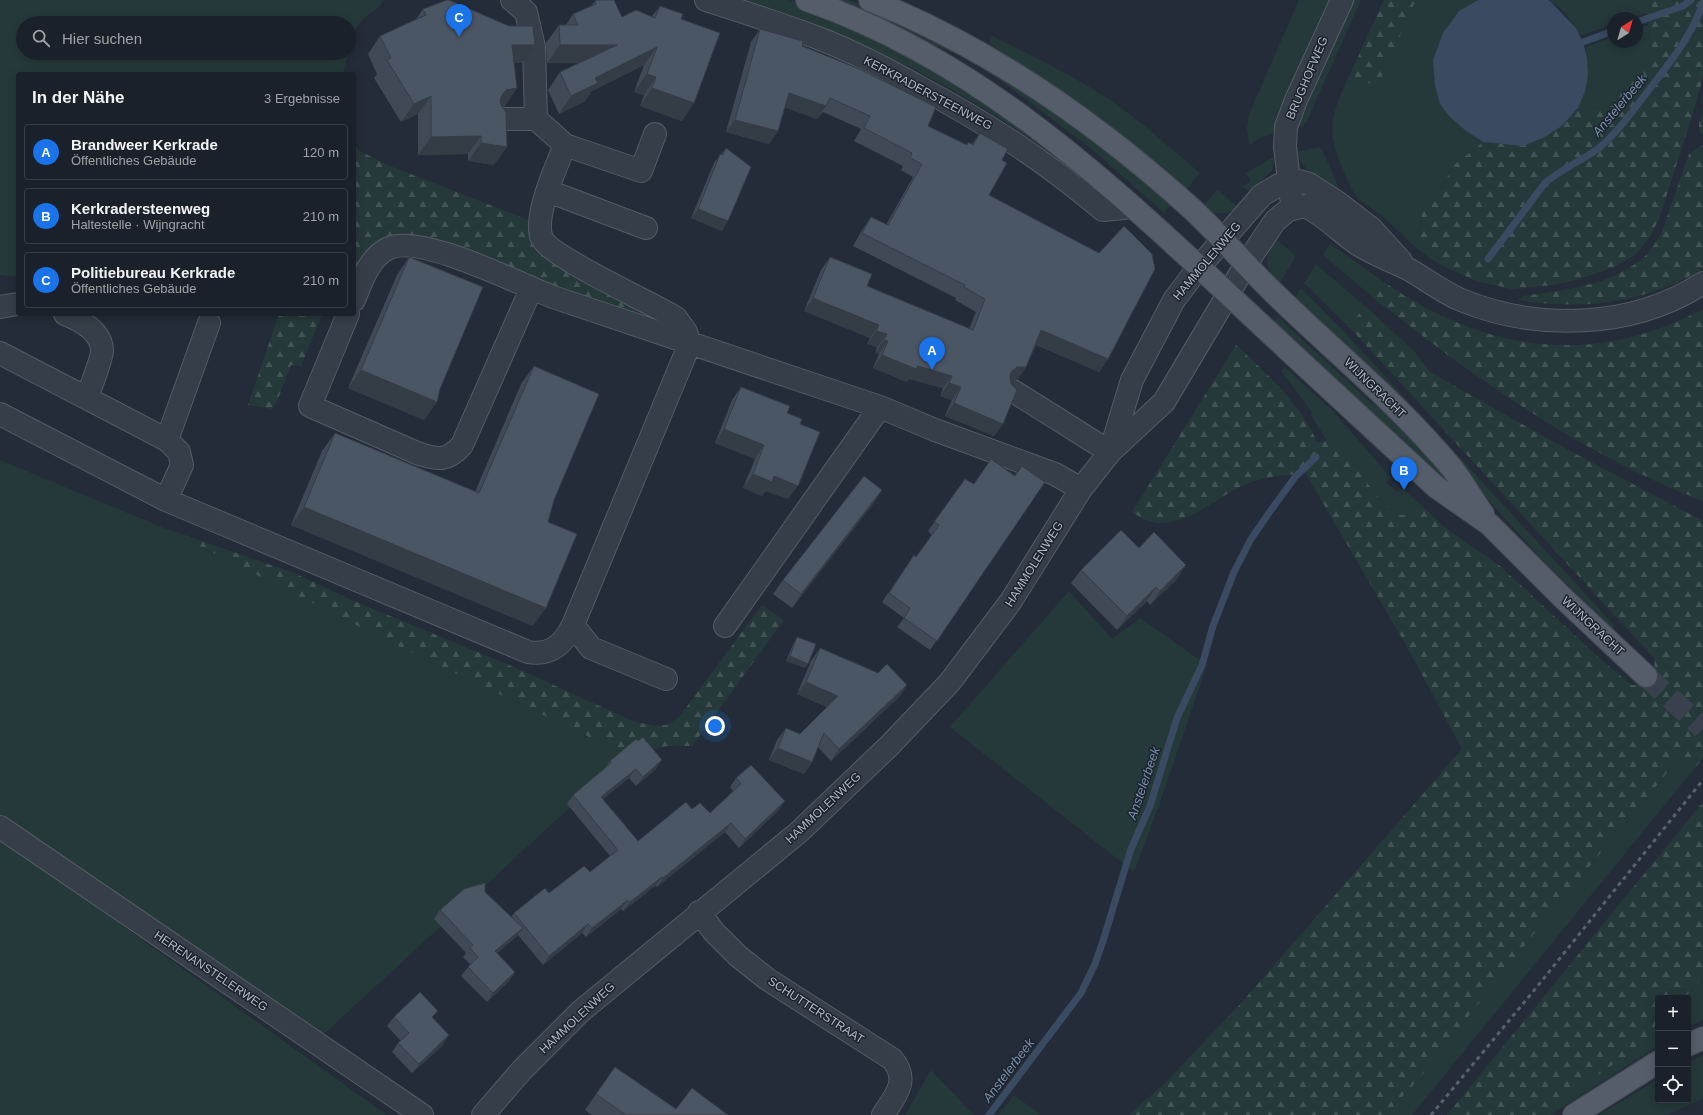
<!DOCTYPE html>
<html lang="de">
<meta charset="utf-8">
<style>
body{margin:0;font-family:Helvetica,sans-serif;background:#272e36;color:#f1f3f6}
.controls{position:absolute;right:12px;bottom:12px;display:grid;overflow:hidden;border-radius:4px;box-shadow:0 2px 10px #0003}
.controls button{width:36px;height:36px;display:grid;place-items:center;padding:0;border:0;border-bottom:1px solid #383e47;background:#1a212a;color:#f1f3f6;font:20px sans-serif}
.compass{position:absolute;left:1607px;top:12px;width:36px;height:36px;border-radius:50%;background:#1a212a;box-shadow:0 2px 10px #0003;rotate:37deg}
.you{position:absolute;left:715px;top:726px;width:14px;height:14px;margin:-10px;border:3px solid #fff;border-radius:50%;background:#1a73e8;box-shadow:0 0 0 6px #1a73e833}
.badge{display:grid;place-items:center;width:26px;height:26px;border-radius:50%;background:#1a73e8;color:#fff;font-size:13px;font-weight:700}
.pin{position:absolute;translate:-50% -33px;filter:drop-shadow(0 1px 2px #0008)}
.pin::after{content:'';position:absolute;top:21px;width:14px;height:12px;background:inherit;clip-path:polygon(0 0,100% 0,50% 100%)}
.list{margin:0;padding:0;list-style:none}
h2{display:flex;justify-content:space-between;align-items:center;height:52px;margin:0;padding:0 16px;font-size:17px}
h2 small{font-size:13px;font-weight:400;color:#9fa3a8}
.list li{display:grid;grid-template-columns:26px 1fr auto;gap:12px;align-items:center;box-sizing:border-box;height:56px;margin:0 8px 8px;padding:0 8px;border:1px solid #383e47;border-radius:4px}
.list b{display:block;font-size:15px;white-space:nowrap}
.list p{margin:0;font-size:13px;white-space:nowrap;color:#9fa3a8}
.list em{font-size:13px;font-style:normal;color:#9fa3a8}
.icon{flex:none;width:22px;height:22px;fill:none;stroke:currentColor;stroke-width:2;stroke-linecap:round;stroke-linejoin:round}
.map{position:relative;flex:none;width:1703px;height:1115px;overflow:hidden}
.search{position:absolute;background:#1a212a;box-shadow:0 2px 10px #0003;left:16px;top:16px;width:340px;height:44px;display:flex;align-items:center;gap:10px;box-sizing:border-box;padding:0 14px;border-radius:22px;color:#9fa3a8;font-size:15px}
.panel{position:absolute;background:#1a212a;box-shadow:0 2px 10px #0003;left:16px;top:72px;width:340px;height:244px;border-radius:4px}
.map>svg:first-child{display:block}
.grass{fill:#26393a}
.forest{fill:url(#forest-firs)}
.water{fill:#394a61}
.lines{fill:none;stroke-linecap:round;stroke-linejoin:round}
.stream{stroke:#394a61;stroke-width:7}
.major-tunnel{stroke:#38414d;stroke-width:22;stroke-dasharray:22 11;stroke-linecap:butt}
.minor-casing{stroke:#545c66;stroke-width:24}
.major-casing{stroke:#404752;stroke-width:24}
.minor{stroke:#363e49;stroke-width:22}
.major{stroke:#545d69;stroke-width:22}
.rail{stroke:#58626f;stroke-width:3;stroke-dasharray:4 4;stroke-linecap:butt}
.wall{fill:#404a56}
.shaded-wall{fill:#343c46}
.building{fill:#4b5664;stroke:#343c46}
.labels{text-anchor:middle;stroke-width:3;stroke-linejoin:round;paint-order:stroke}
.street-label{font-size:12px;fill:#b1b9c5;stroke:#1c232d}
.water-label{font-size:13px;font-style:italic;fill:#7b90ab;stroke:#1c232d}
</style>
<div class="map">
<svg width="1703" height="1115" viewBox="0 0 1703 1115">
<defs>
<pattern id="forest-firs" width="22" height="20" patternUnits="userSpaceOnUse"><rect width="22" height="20" fill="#26393a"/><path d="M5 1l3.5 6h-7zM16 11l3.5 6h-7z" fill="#435455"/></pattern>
</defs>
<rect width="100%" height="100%" fill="#232c38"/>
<path class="grass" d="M 0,0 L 383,0 C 380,9 369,13 363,19 C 354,28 351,37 349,48 L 349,23 L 23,23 L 23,53 L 348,53 L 343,74 L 18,74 L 18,277 L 0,275 Z
M 744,0 L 788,0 L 799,3 L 918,56 L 1098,184 L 1107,200 C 1021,122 916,65 810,22 C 788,13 765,7 744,0 Z
M 823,0 L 850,0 L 890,17 L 1021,86 L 1174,202 L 1164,213 L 1093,150 L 997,78 L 961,56 Z
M 1299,0 L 1333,0 L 1275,132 L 1262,137 L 1249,145 L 1247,128 L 1249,114 Z
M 1350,0 L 1361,0 L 1307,121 L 1303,126 L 1295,128 Z
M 1416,0 L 1478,0 L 1459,11 L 1450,117 L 1466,131 L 1483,142 L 1454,165 L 1442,186 L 1423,208 L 1419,235 L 1441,265 C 1416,251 1404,235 1383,217 C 1376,210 1368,207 1361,201 C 1353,195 1348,181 1344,172 C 1325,128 1331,116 1350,74 L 1377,86 Z
M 1548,0 L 1632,0 L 1647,13 L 1631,18 L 1613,18 L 1613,24 L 1582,35 L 1579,35 C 1574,23 1560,5 1548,0 Z
M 1653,23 L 1650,34 L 1649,55 L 1612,106 L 1604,109 L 1578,108 L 1585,92 L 1586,47 L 1613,37 L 1613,42 L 1637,42 L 1637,29 Z
M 992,36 C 1032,56 1073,75 1110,100 C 1142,122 1170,148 1200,173 L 1184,192 L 1045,82 L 989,43 Z
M 1319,147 C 1323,149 1336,181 1339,189 L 1338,192 C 1321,181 1303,172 1297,152 Z
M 1275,156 L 1272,170 L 1250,193 L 1241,185 L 1239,180 L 1243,186 L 1251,181 L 1246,173 Z
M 1217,190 L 1218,190 L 1238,207 C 1227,216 1213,215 1202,207 Z
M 1275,238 L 1296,256 L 1279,284 C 1264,267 1263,257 1275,238 Z
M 1330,244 L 1384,282 L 1371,296 L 1323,255 Z
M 1316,264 L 1365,306 L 1349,327 L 1304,283 Z
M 1301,288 L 1350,338 L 1614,625 L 1611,628 L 1548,566 L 1382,384 L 1293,300 Z
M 1278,317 L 1367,399 L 1411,433 L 1459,485 L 1456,493 L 1271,325 Z
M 1285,367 L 1335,413 L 1390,477 L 1386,483 L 1398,492 L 1402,488 L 1422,506 L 1405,516 L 1398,515 L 1377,496 L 1333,436 L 1327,441 L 1311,415 L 1312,412 L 1281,371 Z
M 0,460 L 164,528 L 388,641 L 627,755 L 313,1044 L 0,827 Z
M 1069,591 L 1112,639 L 1140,618 L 1207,665 L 1158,808 L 1134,872 L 950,727 Z
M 1703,730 L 1703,758 L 1412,1115 L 1386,1115 L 1422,1075 L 1544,921 Z
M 0,838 L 387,1115 L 0,1115 Z
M 1703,978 L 1703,1019 L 1688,1028 L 1688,998 L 1684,998 Z
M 1658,1028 L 1658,1046 L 1550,1115 L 1541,1115 L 1615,1062 L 1626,1065 Z
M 1703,1055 L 1703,1099 L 1666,1115 L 1599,1115 L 1658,1079 L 1658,1100 L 1688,1100 L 1688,1063 Z
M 931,1070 L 970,1111 L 974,1115 L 905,1115 Z
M 1014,1095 L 1041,1115 L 998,1115 Z"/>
<path class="forest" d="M 1384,0 L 1416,0 L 1377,87 L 1350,74 Z
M 1632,0 L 1703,0 L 1703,77 L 1693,113 L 1659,219 L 1650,237 L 1636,254 L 1616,266 L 1583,278 L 1553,285 L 1512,289 L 1476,281 L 1441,265 L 1419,235 L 1423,208 L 1442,186 L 1454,165 L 1483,142 C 1509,145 1539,144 1561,127 C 1567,122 1573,114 1578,108 L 1604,109 L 1612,106 L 1649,55 L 1650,34 L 1647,13 Z
M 1703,109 L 1703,135 C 1695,129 1701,117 1703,109 Z
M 1703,145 L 1703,269 C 1644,303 1584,311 1517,300 L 1523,296 L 1566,290 L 1602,281 L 1622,272 L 1640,261 L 1650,251 L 1661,234 L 1689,154 Z
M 354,147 L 357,147 L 358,150 L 390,166 L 531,221 L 671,324 L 423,242 L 354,277 Z
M 1384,282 C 1484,352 1593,368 1703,309 L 1703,501 C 1579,453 1475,378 1371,296 Z
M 1365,306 L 1414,351 L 1430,372 L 1559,445 L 1703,521 L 1703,758 L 1695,768 L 1681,756 L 1544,921 L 1422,1075 L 1386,1115 L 1129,1115 L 1168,1080 L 1243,1001 L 1462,749 L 1406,645 L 1306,474 C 1289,474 1262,477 1246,484 C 1218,496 1192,523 1160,523 C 1150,523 1140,517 1132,512 L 1236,345 C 1264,371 1303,406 1317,442 L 1327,441 L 1332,435 L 1377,496 L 1398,515 L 1405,515 L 1422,506 L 1444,527 L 1500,566 L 1605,663 L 1632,685 L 1643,685 L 1655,673 L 1654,658 L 1349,327 Z
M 279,314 L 322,314 L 301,366 L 291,365 L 276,404 L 272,409 L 248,405 Z
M 164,528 L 294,573 L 347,598 L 523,671 L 635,722 L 657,726 L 667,725 L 679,717 L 762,605 L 784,620 L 692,746 L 667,746 L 627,755 L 388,641 Z
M 1703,802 L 1703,978 L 1684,998 L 1658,998 L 1658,1028 L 1626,1065 L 1615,1063 L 1541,1115 L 1447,1115 Z"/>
<path class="water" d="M 1478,0 L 1548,0 L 1551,2 L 1576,28 L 1583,42 L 1587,58 L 1588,75 L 1585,92 L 1578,108 L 1562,126 L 1545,137 L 1523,146 L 1483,142 L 1466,131 L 1450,117 L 1440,104 L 1435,86 L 1433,60 L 1443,33 L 1459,11 Z"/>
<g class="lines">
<path class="stream" d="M 1637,22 L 1683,6 L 1691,0
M 1583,42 L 1613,31
M 1488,259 L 1545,183 C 1561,169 1582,161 1599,148 C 1617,133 1631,113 1645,95 C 1667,66 1691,38 1703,3
M 989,1115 L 1081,993 L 1095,964 L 1103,941 L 1131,849 L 1150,806 L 1177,718 L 1202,665 L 1213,626 L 1234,572 L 1251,539 L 1271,510 L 1295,477 L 1316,457"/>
<path class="major-tunnel" d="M 1646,676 L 1703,728"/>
<g class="minor-casing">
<path id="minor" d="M 706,0 C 744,12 781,24 818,38 C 852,51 885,68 917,86 C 987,123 1042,159 1103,210 L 1133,207
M 500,119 L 536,119
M 565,145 L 641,171 L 655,134
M 548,191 L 646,228
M 1291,197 L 1285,147 L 1286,127 L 1296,100 L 1342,0
M 354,300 C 362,281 369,257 389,248 C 422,234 519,284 553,297 L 880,407 L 935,430 L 1055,474 L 1081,489
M 0,307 L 18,304
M 65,314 C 80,320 102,331 102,351 C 102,359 90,388 87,398
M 348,314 L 310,406 L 417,453 C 438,460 447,462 462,445 L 531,289
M 0,353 L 167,440 L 179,452 L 182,465 L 166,500
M 1013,391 L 1110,452
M 0,414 L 166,500 L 528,652 C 550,656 563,645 573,625 L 690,343 L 686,332 L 676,318 C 653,303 546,256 541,236 C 535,213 556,167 565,145 L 536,119 L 534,47 L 526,12 L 512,0
M 167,440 L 209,323
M 1110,452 L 1132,380 L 1174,300 L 1199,267 L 1262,195 L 1279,185 L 1299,181 L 1309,184 L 1337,202 L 1372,229 L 1401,261
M 573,625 L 591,648 L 666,679
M 725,626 L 880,407
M 0,827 L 422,1115
M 699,912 L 714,932 L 738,956 L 767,979 L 892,1059 C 910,1080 896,1095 883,1115
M 483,1115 L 522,1070 L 581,1011 L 799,832 L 889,746 L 950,682 L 1011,601 L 1081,489 L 1110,452 L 1164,402 L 1246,264 L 1275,221 L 1288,210 L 1305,206 C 1324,215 1341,233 1359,245 C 1375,255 1392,261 1408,269 C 1426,279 1442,292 1461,300 C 1537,331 1632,329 1703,283"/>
</g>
<g class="major-casing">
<path id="major" d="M 807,0 C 975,59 1098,173 1226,292 C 1295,357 1366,422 1436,487 L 1489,524 L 1563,598 L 1646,676
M 870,0 C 990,48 1096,122 1192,209 C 1221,236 1246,266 1274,293 C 1333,351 1398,403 1451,467 C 1463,482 1472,499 1483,514
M 1688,1045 L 1703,1038
M 1574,1115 L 1658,1062"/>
</g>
<use href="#minor" class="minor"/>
<use href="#major" class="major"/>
<path class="rail" d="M 1431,1115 L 1536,988 L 1703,780"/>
</g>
<path class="wall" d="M 595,1 L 622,17 L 652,16 L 660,6 L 681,19 L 682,121 L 640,106 L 644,95 L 634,92 L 644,65 L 592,91 L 585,101 L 559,114 L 548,90 L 560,72 L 579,63 L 547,63 L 546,43 L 559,25 L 566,25 L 573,14 L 591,6 Z
M 423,9 L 522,63 L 514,63 L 505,106 L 502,107 L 494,165 L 468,161 L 468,154 L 418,155 L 418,114 L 401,122 L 374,78 L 377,74 L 368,54 L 380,36 L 416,19 Z
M 760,29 L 802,46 L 928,126 L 966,145 L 972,144 L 980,133 L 1002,160 L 989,195 L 1108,359 L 1099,372 L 1036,345 L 1026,367 L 1017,380 L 1010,380 L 1003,424 L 994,436 L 945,416 L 952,400 L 940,396 L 943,388 L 909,379 L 907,382 L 873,368 L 879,354 L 875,353 L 877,347 L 867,344 L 870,338 L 804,311 L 821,270 L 830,257 L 867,286 L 969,329 L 976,312 L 955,300 L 956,298 L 853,246 L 862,230 L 871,217 L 886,225 L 913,177 L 901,170 L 903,166 L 854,141 L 861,129 L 823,112 L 817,119 L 785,107 L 778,131 L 769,144 L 726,132 L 751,42 Z
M 726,148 L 722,231 L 691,218 L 714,163 Z
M 409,257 L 440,389 L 437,402 L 424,420 L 348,388 L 397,275 Z
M 534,366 L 554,500 L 548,522 L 533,626 L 291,525 L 322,451 L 335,433 L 475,492 L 521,384 Z
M 741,387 L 787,413 L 800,424 L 788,499 L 766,491 L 762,496 L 743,488 L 755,459 L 715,443 L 732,400 Z
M 1015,476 L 1045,482 L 930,650 L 897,627 L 904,618 L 882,602 L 914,555 L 916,557 L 932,535 L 928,531 L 965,479 L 973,484 Z
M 882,490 L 873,504 L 792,608 L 773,594 L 783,580 Z
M 1139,548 L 1186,565 L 1177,579 L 1150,605 L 1147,601 L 1117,630 L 1071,583 L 1081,570 Z
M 797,637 L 805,668 L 786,661 L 794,642 Z
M 820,648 L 907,685 L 899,697 L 831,761 L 818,747 L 812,762 L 804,774 L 769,760 L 777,740 L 786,728 L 800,734 L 827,707 L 797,694 L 811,661 Z
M 610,761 L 656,769 L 636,786 L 629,778 L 603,799 L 638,841 L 692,809 L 710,813 L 733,791 L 730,787 L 736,778 L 779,810 L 739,848 L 725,832 L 657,887 L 655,886 L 623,911 L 621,909 L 586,937 L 582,933 L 543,965 L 518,935 L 516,937 L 497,953 L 515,972 L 509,981 L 487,1002 L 461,976 L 468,967 L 470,964 L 463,957 L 466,953 L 434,919 L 440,910 L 485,892 L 511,917 L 514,913 L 549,893 L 590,872 L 610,856 L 567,804 L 573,795 L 604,769 Z
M 394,1017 L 433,1018 L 443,1045 L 412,1073 L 392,1052 L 398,1043 L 401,1041 L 387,1026 Z
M 615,1067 L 676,1109 L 728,1115 L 592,1115 L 585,1110 Z"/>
<path class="shaded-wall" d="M 512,45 L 535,45 L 522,63 L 499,63 Z
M 560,45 L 617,45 L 604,63 L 547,63 Z
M 657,47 L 644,65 L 592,91 L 585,101 L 559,114 L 571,96 L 595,78 Z
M 647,74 L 656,77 L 644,95 L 634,92 Z
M 517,88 L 505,106 L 493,108 L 502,95 L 506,90 Z
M 652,88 L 694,103 L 682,121 L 640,106 Z
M 789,93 L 826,106 L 817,119 L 780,106 Z
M 431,96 L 418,114 L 401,122 L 414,104 Z
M 735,120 L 778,131 L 769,144 L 726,132 Z
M 481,136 L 468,154 L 418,155 L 431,137 Z
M 481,143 L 507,147 L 494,165 L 468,161 Z
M 698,209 L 728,221 L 722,231 L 691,218 Z
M 813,298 L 879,325 L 870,338 L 804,311 Z
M 1041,330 L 1108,359 L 1099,372 L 1032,343 Z
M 876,331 L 887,334 L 877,347 L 867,344 Z
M 884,340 L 888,341 L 879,354 L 875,353 Z
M 882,355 L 918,366 L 952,376 L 943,388 L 909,379 L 907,382 L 873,368 Z
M 1017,367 L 1026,367 L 1017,380 L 1008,380 L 1011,372 Z
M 361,370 L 437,402 L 424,420 L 348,388 Z
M 949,383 L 961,387 L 952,400 L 940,396 Z
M 954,403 L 1003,424 L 994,436 L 945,416 Z
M 724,429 L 764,445 L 755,459 L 715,443 Z
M 753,474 L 774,476 L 798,486 L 788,499 L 766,491 L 762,496 L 743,488 Z
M 882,490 L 873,504 L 792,608 L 801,594 Z
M 304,507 L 546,608 L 533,626 L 291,525 Z
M 1186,565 L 1177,579 L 1150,605 L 1160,591 Z
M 1156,587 L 1147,601 L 1117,630 L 1127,616 Z
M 790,656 L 808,664 L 805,668 L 786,661 Z
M 806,682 L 838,696 L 830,708 L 797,694 Z
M 907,685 L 899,697 L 831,761 L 839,749 Z
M 778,748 L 812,762 L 804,774 L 769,760 Z
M 662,760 L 656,769 L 636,786 L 643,777 Z
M 636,769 L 629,778 L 595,806 L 601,797 Z
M 785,801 L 779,810 L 739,848 L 745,839 Z
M 731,823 L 725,832 L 657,887 L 663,878 Z
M 662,877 L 655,886 L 623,911 L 630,902 Z
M 628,900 L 621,909 L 586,937 L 592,928 Z
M 588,924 L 582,933 L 543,965 L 549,956 Z
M 523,928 L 516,937 L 488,959 L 495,951 Z
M 515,972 L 509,981 L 487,1002 L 493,993 Z
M 449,1035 L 443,1045 L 412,1073 L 419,1064 Z"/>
<path class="building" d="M 447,0 L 449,0 L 509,26 L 533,26 L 535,45 L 512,45 L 517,88 L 506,90 L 502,95 L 500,101 L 502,107 L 506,112 L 507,147 L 481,143 L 481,136 L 431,137 L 431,96 L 414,104 L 387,60 L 391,58 L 380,36 L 426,15 L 423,9 Z
M 597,0 L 614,0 L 622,17 L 636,10 L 655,18 L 660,6 L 683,14 L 681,19 L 720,33 L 694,103 L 652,88 L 656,77 L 647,74 L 657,47 L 595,78 L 598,83 L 571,96 L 560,72 L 617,45 L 560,45 L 559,25 L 578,25 L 573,14 L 596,4 L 595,1 Z
M 760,29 L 803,41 L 802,46 L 857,68 L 936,107 L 928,126 L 967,145 L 968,142 L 973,145 L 980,133 L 1008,149 L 1002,160 L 1007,163 L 989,195 L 1099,253 L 1124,226 L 1152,254 L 1155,269 L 1108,359 L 1041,330 L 1026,367 L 1017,367 L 1011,372 L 1010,377 L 1011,384 L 1017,390 L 1003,424 L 954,403 L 961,387 L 949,383 L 952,376 L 918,366 L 916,369 L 882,355 L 888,341 L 884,340 L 887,334 L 876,331 L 879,325 L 813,298 L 830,257 L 872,274 L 867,286 L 973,330 L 985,299 L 964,287 L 965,285 L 862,233 L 871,217 L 888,225 L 922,164 L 910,158 L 912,153 L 864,128 L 870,116 L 830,98 L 826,106 L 789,93 L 778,131 L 735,120 Z
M 726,148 L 751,167 L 728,221 L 698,209 L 720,154 L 723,155 Z
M 409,257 L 483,287 L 440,389 L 437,402 L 361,370 Z
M 534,366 L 599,394 L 554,500 L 548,522 L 577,534 L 546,608 L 304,507 L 335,433 L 479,493 Z
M 741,387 L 790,406 L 787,413 L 802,419 L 800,424 L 820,432 L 798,486 L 774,476 L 772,482 L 753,474 L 764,445 L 724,429 Z
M 991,459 L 1015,476 L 1022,466 L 1045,482 L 937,641 L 904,618 L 910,608 L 889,593 L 914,555 L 916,557 L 939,525 L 934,522 L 965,479 L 974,484 Z
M 864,476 L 882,490 L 801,594 L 783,580 Z
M 1121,530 L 1139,548 L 1154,532 L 1186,565 L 1160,591 L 1156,587 L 1127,616 L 1081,570 Z
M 797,637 L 816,644 L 808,664 L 790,656 Z
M 820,648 L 878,673 L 887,664 L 907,685 L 839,749 L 824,733 L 812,762 L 778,748 L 786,728 L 800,734 L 838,696 L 806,682 Z
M 643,737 L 662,760 L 643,777 L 636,769 L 601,797 L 638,841 L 686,802 L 692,809 L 700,803 L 710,813 L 741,784 L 736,778 L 751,765 L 785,801 L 745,839 L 731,823 L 663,878 L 662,877 L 630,902 L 628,900 L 592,928 L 588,924 L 549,956 L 514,913 L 545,888 L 549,893 L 584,866 L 590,872 L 618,850 L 573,795 L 611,763 L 610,761 L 636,739 L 638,741 Z
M 485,883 L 485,892 L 523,928 L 495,951 L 515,972 L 493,993 L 468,967 L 478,957 L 470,948 L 473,945 L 440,910 L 464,889 Z
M 420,992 L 438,1011 L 432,1017 L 449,1035 L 419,1064 L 398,1043 L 409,1033 L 394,1017 Z
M 615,1067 L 676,1109 L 692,1088 L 728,1115 L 626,1115 L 596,1094 Z"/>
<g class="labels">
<g class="street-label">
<text transform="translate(1307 78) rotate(-67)" y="4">BRUGHOFWEG</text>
<text transform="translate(928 93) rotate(28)" y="4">KERKRADERSTEENWEG</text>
<text transform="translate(1207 261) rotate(-50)" y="4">HAMMOLENWEG</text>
<text transform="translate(1375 388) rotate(44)" y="4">WIJNGRACHT</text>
<text transform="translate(1034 564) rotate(-58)" y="4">HAMMOLENWEG</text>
<text transform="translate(1593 626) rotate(43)" y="4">WIJNGRACHT</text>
<text transform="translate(823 808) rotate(-43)" y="4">HAMMOLENWEG</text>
<text transform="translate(211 971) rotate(34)" y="4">HERENANSTELERWEG</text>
<text transform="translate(816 1010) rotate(33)" y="4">SCHUTTERSTRAAT</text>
<text transform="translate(577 1018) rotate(-43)" y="4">HAMMOLENWEG</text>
</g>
<g class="water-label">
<text transform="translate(1619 105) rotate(-50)" y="5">Anstelerbeek</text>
<text transform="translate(1143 783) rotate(-71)" y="5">Anstelerbeek</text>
<text transform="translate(1008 1070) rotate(-53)" y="5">Anstelerbeek</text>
</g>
</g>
</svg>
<div class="controls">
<button>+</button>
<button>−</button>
<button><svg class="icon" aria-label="locate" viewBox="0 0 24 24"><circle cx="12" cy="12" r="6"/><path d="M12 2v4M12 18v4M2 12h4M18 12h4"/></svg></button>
</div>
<svg class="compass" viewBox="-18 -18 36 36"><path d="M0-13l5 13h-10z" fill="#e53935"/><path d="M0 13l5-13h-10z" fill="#9fa3a8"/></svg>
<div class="you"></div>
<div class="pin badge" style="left:932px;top:370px">A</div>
<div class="pin badge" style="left:1404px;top:490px">B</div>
<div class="pin badge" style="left:459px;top:37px">C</div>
<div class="search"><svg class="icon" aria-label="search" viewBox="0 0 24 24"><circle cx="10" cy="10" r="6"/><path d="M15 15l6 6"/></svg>Hier suchen</div>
<section class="panel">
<h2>In der Nähe<small>3 Ergebnisse</small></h2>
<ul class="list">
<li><span class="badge">A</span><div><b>Brandweer Kerkrade</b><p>Öffentliches Gebäude</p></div><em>120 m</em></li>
<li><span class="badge">B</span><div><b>Kerkradersteenweg</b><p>Haltestelle · Wijngracht</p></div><em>210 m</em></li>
<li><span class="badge">C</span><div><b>Politiebureau Kerkrade</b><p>Öffentliches Gebäude</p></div><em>210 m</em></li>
</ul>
</section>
</div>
